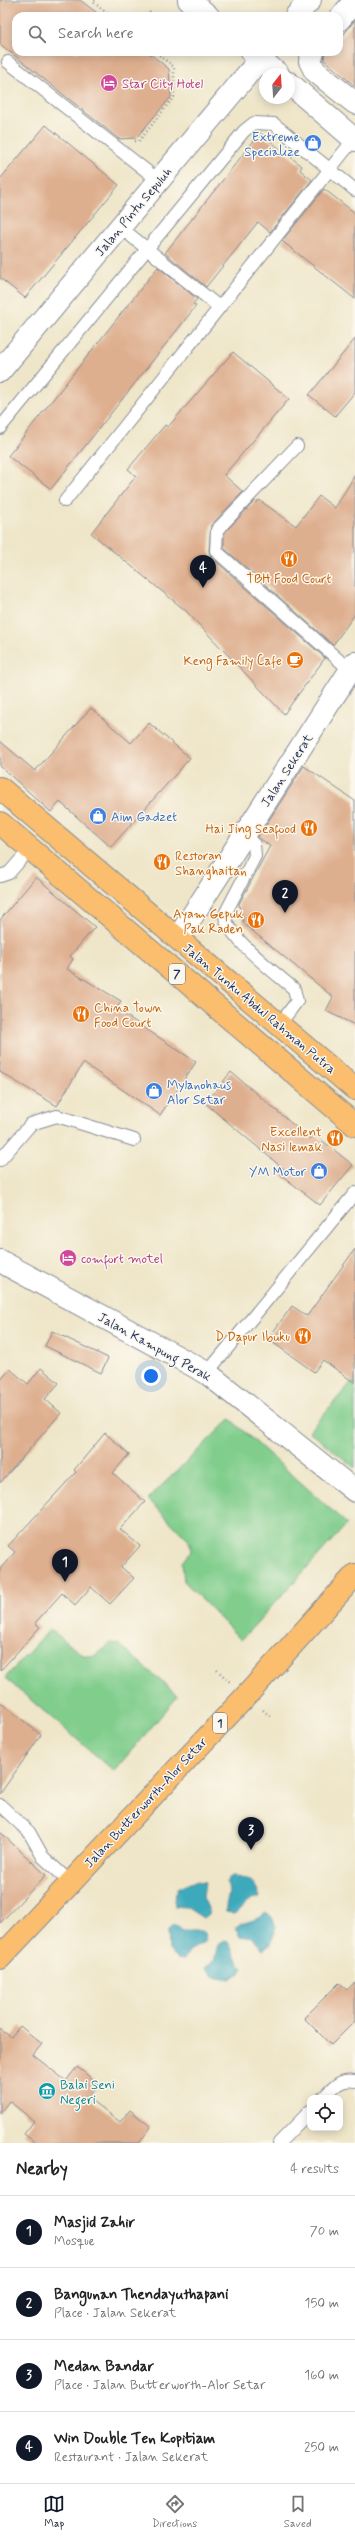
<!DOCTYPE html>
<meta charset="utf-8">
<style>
body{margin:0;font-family:Mynerve,sans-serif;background:#f6f6f6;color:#222}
.controls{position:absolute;right:12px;bottom:12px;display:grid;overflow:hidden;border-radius:8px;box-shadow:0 2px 10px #0003}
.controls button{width:36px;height:36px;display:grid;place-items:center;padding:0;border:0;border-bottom:1px solid #e0e0e0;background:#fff;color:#222;font:20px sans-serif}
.compass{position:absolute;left:259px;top:68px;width:36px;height:36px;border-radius:50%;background:#fff;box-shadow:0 2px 10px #0003;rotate:17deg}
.you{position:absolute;left:151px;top:1376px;width:14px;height:14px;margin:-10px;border:3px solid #fff;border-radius:50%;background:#1a73e8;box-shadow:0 0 0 6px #1a73e833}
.badge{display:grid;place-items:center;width:26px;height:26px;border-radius:50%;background:#111827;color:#fff;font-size:13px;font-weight:700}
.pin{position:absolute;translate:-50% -33px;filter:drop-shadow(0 1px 2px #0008)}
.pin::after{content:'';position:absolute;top:21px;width:14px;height:12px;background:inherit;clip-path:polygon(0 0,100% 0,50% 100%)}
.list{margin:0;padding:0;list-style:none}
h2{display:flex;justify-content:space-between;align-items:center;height:52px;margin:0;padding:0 16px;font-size:17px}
h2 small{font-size:13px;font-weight:400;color:#767676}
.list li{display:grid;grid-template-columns:26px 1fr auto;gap:12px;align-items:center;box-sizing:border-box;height:72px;padding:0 16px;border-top:1px solid #e0e0e0}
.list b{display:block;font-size:15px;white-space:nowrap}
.list p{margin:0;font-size:13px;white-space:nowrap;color:#767676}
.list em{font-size:13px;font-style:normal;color:#767676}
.icon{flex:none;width:22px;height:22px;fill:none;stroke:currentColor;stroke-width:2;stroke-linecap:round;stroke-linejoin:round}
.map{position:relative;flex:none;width:355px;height:2143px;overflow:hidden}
.search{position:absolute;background:#fff;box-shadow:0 2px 10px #0003;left:12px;right:12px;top:12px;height:44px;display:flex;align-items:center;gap:10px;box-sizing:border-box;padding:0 14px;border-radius:12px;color:#767676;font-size:15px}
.sheet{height:340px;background:#fff}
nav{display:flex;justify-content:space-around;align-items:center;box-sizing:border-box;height:56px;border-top:1px solid #e0e0e0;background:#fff;font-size:11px;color:#767676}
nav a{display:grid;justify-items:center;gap:2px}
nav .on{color:#111827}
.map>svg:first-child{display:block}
.green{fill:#80cd8c;stroke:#4e7e75}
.water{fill:#3daabc;stroke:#2c6c8d}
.building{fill:#deaf8f}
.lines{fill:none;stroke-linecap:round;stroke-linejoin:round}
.lane-casing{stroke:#858a94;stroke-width:14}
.street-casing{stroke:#858a94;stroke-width:24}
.primary-casing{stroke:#858a94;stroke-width:24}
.path{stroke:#858a94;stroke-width:2.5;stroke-dasharray:1 3;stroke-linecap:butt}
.lane{stroke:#fff;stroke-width:12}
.street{stroke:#fff;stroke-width:22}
.primary{stroke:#fabe6e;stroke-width:22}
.labels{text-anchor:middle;stroke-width:3;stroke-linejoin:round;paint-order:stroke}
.shield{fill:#fbf7ec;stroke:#5e6b89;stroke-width:1}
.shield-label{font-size:12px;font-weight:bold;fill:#1b2f5e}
.hotel-label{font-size:13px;fill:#b23c85;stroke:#fbf7ec;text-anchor:start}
.shop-label{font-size:13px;fill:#366cbe;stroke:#fbf7ec;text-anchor:end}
.street-label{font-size:13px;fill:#1b2f5e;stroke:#fbf7ec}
.food-label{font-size:13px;fill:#c56008;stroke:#fbf7ec;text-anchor:end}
.culture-label{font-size:13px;fill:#0d838f;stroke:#fbf7ec;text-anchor:start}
</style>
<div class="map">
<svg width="355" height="2143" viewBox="0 0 355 2143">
<rect width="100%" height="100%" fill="#fbf7ec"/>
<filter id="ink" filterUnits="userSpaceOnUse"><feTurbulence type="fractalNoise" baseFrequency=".025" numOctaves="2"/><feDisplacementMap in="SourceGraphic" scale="8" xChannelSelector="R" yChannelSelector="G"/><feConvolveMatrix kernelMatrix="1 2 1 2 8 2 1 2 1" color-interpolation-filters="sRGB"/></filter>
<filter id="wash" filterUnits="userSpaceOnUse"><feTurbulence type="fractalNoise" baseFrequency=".012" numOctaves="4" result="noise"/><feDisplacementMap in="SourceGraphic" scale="16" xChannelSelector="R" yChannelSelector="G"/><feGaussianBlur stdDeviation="0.9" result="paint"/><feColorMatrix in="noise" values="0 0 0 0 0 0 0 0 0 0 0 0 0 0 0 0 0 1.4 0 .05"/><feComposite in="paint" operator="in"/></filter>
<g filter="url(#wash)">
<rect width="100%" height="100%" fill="#efe6c9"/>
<path class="green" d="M 355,1378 L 355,1468 L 309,1431 Z
M 230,1419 L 347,1524 L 241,1640 L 184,1581 L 182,1562 L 191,1551 L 189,1541 L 148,1499 Z
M 50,1629 L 83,1655 L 94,1656 L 111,1643 L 119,1644 L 178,1696 L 114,1771 L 5,1678 Z"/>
<path class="water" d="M 232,1876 C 248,1876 256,1882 260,1898 C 243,1897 245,1911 233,1914 L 226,1911 C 225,1898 233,1895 226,1881 Z
M 195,1881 L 205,1882 L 203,1898 L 209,1910 L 208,1914 L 203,1918 L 186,1907 L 175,1906 L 174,1899 L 178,1888 Z
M 265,1913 L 271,1916 L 276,1926 L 271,1944 L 263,1950 L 253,1938 L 240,1936 L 236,1928 C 238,1922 255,1923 265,1913 Z
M 174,1924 L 183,1931 L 201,1931 L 204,1933 L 206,1941 L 189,1951 L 184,1960 L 177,1959 L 169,1950 L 168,1932 Z
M 225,1940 C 231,1941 233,1959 243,1967 L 240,1973 L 230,1979 L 212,1976 L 205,1968 L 214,1961 L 218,1944 Z"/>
<g id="blocks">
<path class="building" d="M 0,0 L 80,0 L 101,16 L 16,16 L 16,52 L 148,52 L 169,69 L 171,97 L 136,138 L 119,139 L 0,44 Z
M 355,20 L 355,86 L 324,60 L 325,52 L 339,52 L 339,40 Z
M 46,125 L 119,185 L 25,298 L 0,278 L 0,179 Z
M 260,133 L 302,166 L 300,170 L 312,180 L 270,232 L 258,222 L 206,287 L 165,253 Z
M 324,189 L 355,213 L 355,299 L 282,241 Z
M 158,267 L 197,299 L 193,304 L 196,306 L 51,489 L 8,456 Z
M 355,339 L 355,392 L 335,416 L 309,395 Z
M 233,352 L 289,399 L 224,475 L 243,492 L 211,525 L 209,551 L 211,557 L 325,658 L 284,714 L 186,611 L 91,533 L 136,476 L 128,469 L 165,425 L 168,427 Z
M 355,475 L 355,614 L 333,645 L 224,548 L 224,533 L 255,501 L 257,503 L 259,500 L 296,526 L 319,496 L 335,508 Z
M 91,708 L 131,743 L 149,723 L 190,758 L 111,847 L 60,802 L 51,812 L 0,766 L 0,741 L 35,771 Z
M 304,766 L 355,801 L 355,1025 L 326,1011 L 333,997 L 244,924 L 239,904 L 270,846 L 258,837 Z
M 36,877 L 95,927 L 70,956 L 73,959 L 67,969 L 121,1001 L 116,1009 L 196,1062 L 160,1115 L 83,1063 L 57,1106 L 0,1072 L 0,920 Z
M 231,1072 L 310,1139 L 314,1134 L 353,1165 L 320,1205 L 281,1175 L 285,1170 L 205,1103 Z
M 355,1249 L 355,1383 L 323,1360 L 314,1372 L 268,1339 L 292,1306 L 307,1316 Z
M 52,1331 L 108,1358 L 101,1373 L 45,1346 Z
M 41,1368 L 59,1383 L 45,1399 L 61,1413 L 0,1483 L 0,1381 L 10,1369 L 28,1384 Z
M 105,1433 L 129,1454 L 113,1473 L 145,1502 L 120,1529 L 140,1546 L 121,1567 L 134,1578 L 110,1604 L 91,1587 L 75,1605 L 62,1593 L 35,1623 L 40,1627 L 0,1671 L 0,1569 L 15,1552 L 8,1546 L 76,1472 L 74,1470 Z
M 0,1702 L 41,1735 L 0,1794 Z
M 0,1832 L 46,1875 L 0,1923 Z
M 355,1982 L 355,2021 L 331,2045 L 304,2018 L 339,1983 L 347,1990 Z
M 20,2026 L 42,2044 L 33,2055 L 66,2081 L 77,2067 L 99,2084 L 88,2097 L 120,2122 L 130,2110 L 151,2127 L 139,2143 L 36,2143 L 24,2134 L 34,2121 L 9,2101 L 0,2113 L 0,2029 L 11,2037 Z"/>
</g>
</g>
<g filter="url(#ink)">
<use href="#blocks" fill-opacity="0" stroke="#858a94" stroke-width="1"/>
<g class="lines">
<g class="lane-casing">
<path id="lane" d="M 8,62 L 158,180
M 120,227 L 219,307
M 0,428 L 244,131 L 254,123 L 274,124 L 355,190
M 297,446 L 217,530 L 216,551 L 351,671
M 65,501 L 354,139
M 243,837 L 254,844 L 255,856 L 225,914 C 224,935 277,974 294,989 L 297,1001 L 280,1024
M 0,876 L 9,873 L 30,849
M 0,1160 L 31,1124 L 57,1116 L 134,1140
M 207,1373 L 355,1193
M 0,1805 L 29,1832 L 43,1857 L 70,1882
M 323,2098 C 333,2088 340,2078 355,2081
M 279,2143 L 310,2111"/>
</g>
<g class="street-casing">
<path id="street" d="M 189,0 L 208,16
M 296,16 L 310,0
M 339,20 L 355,0
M 252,52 L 278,74
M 313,52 L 310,61 L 315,71 L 355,103
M 289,83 L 355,140
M 0,371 L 266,52
M 178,938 L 355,663
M 0,1261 L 207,1373 L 355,1491"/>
</g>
<g class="primary-casing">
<path id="primary" d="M 0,788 L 355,1089
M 0,823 L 355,1125
M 0,1958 L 246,1696 L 355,1575"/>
</g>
<path class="path" d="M 95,0 L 93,2 L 111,16
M 147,16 L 151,11
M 135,141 L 139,141 L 174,97 L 174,67 L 155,52
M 217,1670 L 230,1682
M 263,1710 L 271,1717"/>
<use href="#lane" class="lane"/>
<use href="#street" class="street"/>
<use href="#primary" class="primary"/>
</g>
</g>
<defs>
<g id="hotel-disc" transform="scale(0.9)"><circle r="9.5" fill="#d1479c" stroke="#fbf7ec"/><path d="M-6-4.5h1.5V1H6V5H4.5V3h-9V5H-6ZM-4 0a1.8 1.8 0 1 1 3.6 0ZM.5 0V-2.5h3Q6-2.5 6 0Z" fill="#fff"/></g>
<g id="shop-disc" transform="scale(0.9)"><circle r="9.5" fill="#3f7fe0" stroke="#fbf7ec"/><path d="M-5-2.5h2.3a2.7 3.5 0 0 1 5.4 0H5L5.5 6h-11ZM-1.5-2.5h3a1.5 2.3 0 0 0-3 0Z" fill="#fff"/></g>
<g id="restaurant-disc" transform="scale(0.9)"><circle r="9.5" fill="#e8710a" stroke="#fbf7ec"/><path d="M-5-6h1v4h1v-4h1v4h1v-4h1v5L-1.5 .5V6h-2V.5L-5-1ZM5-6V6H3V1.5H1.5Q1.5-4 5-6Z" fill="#fff"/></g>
<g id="cafe-disc" transform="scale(0.9)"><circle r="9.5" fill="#e8710a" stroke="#fbf7ec"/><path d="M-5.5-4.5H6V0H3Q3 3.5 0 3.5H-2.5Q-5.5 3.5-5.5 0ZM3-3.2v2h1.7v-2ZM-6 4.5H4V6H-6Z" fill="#fff"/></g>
<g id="museum-disc" transform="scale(0.9)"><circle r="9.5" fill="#0f9aa8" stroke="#fbf7ec"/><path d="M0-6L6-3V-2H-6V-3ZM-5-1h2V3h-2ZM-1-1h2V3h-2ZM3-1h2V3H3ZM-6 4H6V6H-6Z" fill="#fff"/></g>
</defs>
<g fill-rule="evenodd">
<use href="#hotel-disc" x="109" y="83"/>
<use href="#shop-disc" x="313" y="143"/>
<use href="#restaurant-disc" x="289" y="559"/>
<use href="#cafe-disc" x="295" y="660"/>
<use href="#shop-disc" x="98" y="816"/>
<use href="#restaurant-disc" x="309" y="828"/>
<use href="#restaurant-disc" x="162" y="862"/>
<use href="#restaurant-disc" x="256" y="920"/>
<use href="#restaurant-disc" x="81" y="1014"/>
<use href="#shop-disc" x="154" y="1091"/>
<use href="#restaurant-disc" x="335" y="1138"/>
<use href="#shop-disc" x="319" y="1171"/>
<use href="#hotel-disc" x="68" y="1258"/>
<use href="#restaurant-disc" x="303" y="1336"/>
<use href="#museum-disc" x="47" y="2091"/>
</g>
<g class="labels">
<g class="shield">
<rect x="169" y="964" width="16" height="20" rx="3"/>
<rect x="213" y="1713" width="14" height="20" rx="3"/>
</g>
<g class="shield-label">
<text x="177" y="978">7</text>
<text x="220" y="1727">1</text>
</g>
<g class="hotel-label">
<text x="122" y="88">Star City Hotel</text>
<text x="81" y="1263">comfort motel</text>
</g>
<g class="shop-label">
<text x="300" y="141">Extreme<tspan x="300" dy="15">Specialize</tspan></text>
<text x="111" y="821" text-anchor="start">Aim Gadzet</text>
<text x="167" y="1089" text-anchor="start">Mylanohaus<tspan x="167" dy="15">Alor Setar</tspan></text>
<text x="306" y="1176">YM Motor</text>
</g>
<g class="street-label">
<text transform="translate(133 211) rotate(-50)" y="5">Jalan Pintu Sepuluh</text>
<text transform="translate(286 770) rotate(-57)" y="5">Jalan Sekerat</text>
<text transform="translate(260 1008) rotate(40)" y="5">Jalan Tunku Abdul Rahman Putra</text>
<text transform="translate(155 1346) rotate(29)" y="5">Jalan Kampung Perak</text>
<text transform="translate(145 1802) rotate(-47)" y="5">Jalan Butterworth-Alor Setar</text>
</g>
<g class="food-label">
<text x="289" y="583" text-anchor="middle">TBH Food Court</text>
<text x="282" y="665">Keng Family Cafe</text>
<text x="296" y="833">Hai Jing Seafood</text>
<text x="175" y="860" text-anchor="start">Restoran<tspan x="175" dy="15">Shanghaitan</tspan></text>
<text x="243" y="918">Ayam Gepuk<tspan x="243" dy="15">Pak Raden</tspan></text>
<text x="94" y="1012" text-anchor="start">China Town<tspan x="94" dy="15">Food Court</tspan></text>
<text x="322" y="1136">Excellent<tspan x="322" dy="15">Nasi lemak</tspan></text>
<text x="290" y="1341">D Dapur Ibuku</text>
</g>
<g class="culture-label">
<text x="60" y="2089">Balai Seni<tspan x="60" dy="15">Negeri</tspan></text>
</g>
</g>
</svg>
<div class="controls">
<button><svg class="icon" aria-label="locate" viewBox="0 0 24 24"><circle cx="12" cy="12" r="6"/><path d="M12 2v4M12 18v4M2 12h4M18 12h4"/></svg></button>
</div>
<svg class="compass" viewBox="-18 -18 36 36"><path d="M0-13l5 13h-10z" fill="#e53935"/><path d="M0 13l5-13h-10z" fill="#767676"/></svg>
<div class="you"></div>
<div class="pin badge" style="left:65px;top:1582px">1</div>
<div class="pin badge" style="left:285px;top:913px">2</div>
<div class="pin badge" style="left:251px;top:1850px">3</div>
<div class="pin badge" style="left:203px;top:588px">4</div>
<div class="search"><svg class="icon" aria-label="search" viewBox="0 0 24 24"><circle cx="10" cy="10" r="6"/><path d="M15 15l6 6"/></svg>Search here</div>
</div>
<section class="sheet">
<h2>Nearby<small>4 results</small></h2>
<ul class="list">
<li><span class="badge">1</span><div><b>Masjid Zahir</b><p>Mosque</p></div><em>70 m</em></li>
<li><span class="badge">2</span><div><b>Bangunan Thendayuthapani</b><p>Place · Jalan Sekerat</p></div><em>150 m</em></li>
<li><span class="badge">3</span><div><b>Medan Bandar</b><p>Place · Jalan Butterworth-Alor Setar</p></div><em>160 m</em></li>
<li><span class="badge">4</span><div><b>Win Double Ten Kopitiam</b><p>Restaurant · Jalan Sekerat</p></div><em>250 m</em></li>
</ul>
</section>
<nav>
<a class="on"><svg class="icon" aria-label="map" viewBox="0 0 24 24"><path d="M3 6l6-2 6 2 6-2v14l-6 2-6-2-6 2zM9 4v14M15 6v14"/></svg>Map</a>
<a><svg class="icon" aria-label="directions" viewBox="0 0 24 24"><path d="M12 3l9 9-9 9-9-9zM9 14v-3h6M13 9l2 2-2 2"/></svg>Directions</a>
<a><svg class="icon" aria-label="saved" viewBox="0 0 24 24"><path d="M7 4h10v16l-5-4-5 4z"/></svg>Saved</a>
</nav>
